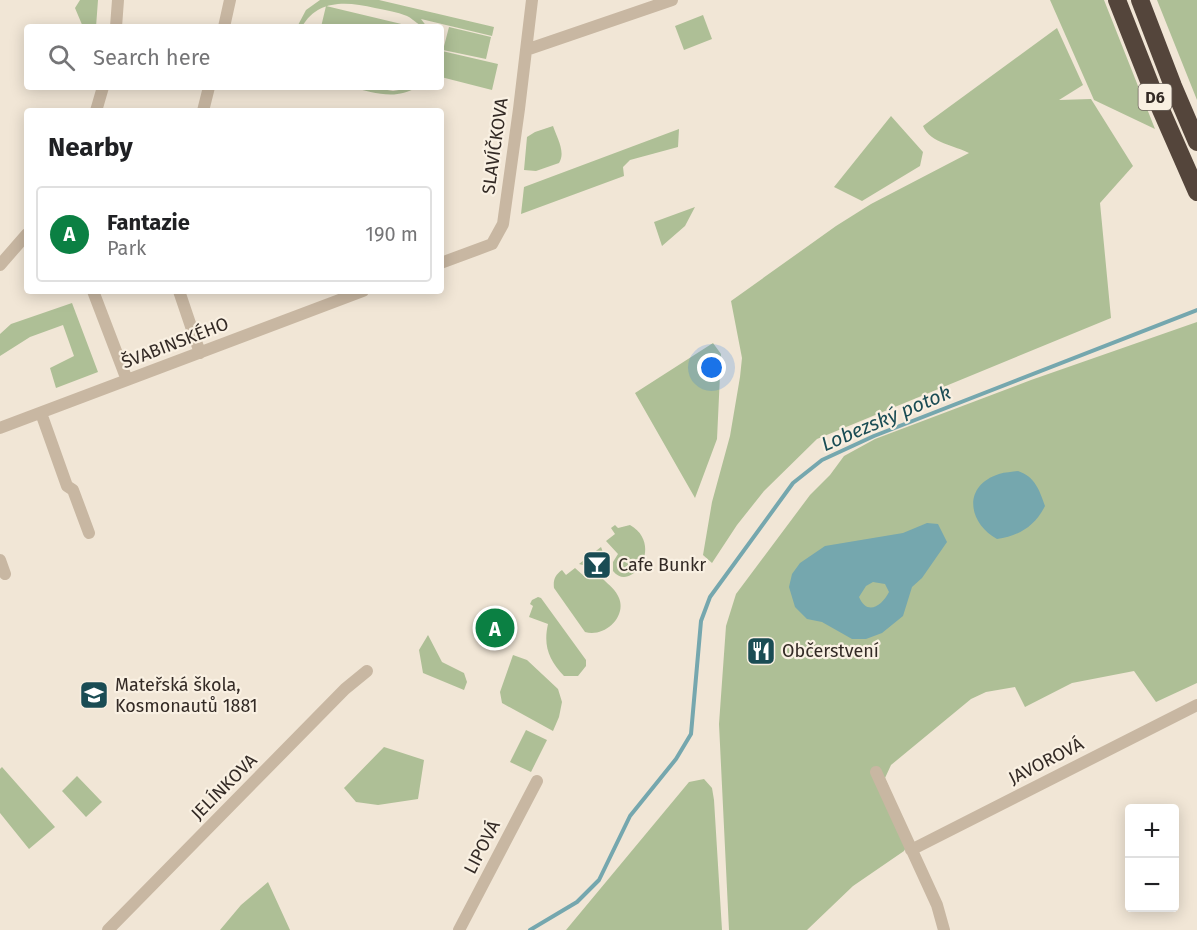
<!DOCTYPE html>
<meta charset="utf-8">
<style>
body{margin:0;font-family:"Fira Sans",sans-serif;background:#f2f2f2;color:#202124}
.controls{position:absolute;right:18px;bottom:18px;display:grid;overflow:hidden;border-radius:6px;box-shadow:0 3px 15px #0003}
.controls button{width:54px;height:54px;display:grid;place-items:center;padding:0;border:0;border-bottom:2px solid #e0e0e0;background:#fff;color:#202124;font:30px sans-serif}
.you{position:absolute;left:712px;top:368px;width:21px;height:21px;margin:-15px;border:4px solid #fff;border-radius:50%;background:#1a73e8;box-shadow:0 0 0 9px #1a73e833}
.badge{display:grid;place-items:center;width:39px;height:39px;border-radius:50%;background:#0b8043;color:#fff;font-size:20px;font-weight:700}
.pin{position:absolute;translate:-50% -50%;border:3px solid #fff;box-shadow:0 2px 6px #0006}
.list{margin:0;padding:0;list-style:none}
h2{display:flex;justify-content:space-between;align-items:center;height:78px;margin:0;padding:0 24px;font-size:26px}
h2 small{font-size:20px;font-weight:400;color:#757577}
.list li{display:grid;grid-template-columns:39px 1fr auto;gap:18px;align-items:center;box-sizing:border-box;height:96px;margin:0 12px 12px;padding:0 12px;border:2px solid #e0e0e0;border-radius:6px}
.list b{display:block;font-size:22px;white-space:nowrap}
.list p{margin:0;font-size:20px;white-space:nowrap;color:#757577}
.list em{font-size:20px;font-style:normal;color:#757577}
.icon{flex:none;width:33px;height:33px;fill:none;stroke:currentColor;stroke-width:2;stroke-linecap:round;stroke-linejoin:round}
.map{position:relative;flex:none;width:1197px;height:930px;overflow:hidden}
.search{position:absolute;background:#fff;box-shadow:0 3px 15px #0003;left:24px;top:24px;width:420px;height:66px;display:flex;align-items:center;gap:15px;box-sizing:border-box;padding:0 21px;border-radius:6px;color:#757577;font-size:22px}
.panel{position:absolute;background:#fff;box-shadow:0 3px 15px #0003;left:24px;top:108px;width:420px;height:186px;border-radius:6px}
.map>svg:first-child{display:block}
.green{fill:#aebf96}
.water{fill:#75a7ae;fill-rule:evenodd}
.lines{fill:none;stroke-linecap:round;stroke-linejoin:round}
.stream{stroke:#75a7ae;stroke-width:4}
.minor{stroke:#c8b7a2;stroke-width:12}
.highway{stroke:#54453b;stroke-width:18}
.labels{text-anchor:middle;stroke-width:4.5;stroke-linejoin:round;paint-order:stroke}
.shield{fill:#f9f0e2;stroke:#6e655e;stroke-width:1.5}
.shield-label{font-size:16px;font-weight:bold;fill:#332a25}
.street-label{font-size:18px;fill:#332a25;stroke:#f9f0e2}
.poi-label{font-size:18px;fill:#332a25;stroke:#f9f0e2;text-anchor:start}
.water-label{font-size:20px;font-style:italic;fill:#1a4c54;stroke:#f9f0e2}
</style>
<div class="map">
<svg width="1197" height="930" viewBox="0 0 1197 930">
<rect width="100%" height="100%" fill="#f1e6d6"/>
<path class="green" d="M 80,0 L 98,0 L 96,27 L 83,27 L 75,8 Z
M 320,0 L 379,0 L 494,27 L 492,36 L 421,19 L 427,27 C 419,27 415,20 407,16 C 397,12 385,10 375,8 C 345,1 317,0 302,27 L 297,27 L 306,10 Z
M 1050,0 L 1104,0 L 1155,129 L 1094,100 Z
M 1157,0 L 1197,0 L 1197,100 Z
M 326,6 L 414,27 L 321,27 Z
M 703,15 L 712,39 L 684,50 L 675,26 Z
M 449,27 L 491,37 L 486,59 L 443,50 Z
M 1057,28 L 1083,85 L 1059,100 L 1091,99 L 1133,166 L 1100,203 L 1111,318 L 817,439 L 764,491 L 737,525 L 712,563 L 703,555 L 712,502 L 730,436 L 740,377 L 742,358 L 731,301 L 836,226 L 871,204 L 969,153 C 956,146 930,143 923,126 Z
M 442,51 L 498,64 L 492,90 L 441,77 Z
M 350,87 L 370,87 L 393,91 L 417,87 C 395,101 373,92 350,87 Z
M 891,116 L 923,152 L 920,166 L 862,201 L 834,187 Z
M 553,126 C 557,138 566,152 559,163 L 536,171 L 524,170 L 527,137 L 535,132 Z
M 679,129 L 678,147 L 630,160 L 623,167 L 624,176 L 521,214 L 524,187 Z
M 695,207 L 685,226 L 662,246 L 654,222 Z
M 72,303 L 98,372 L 56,388 L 50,368 L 74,356 L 63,325 L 30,337 L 0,356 L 0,334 L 11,324 Z
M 1197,322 L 1197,683 L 1156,702 L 1134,671 L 1072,683 L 1025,707 L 1015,687 L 986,692 L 971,699 L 891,765 L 885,778 L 911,839 L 904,851 L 853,886 L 807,930 L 729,930 L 719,724 L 726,626 L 736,594 L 810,495 L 830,475 L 844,456 L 875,439 L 1031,380 Z
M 713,343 L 721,354 L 717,439 L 695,498 L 635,393 Z
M 615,525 L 618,528 L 630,525 C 665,545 631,594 613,571 L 613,562 L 618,554 L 606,541 L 615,534 L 611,528 Z
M 601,547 C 609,565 593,569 579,564 Z
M 575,568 L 585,577 L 603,579 C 609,585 616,590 619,598 C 627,618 603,638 585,632 L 554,588 C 553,580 555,575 562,570 L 566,575 Z
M 538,597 L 541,598 L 586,660 L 586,666 L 578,676 L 564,676 C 549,660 543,646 548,624 L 529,617 L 533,606 L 530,604 L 532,600 Z
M 428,635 L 442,662 L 464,673 L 467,682 L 464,690 L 423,673 L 419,650 Z
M 513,655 L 527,660 L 558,689 L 562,702 L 559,717 L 553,731 L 502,703 L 500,692 Z
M 526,730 L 547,740 L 531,772 L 510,762 Z
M 384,747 L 424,760 L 418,799 L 378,805 L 356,802 L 344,788 Z
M 2,767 L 55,827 L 29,849 L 0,813 L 0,769 Z
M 77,776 L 102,802 L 86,817 L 62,791 Z
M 704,779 L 712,788 L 714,800 L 722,930 L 566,930 L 689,782 Z
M 268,882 L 290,930 L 220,930 L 241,905 Z"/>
<path class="water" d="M 1018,471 C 1035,477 1039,489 1045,506 C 1035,526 1019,536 997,539 C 968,523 962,486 999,474 C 1005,472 1012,472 1018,471 Z
M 927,523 L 938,524 L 947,542 L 922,578 L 912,587 L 903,616 L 882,633 L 866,639 L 852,639 L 822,622 L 807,619 L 795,607 L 789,587 L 792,574 L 800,563 L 825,546 L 903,533 ZM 873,582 L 885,584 L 889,592 C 882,606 867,616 859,597 L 866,586 Z"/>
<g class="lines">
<path class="stream" d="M 530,930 L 577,902 L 599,880 L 630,816 L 676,759 L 691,734 L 701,621 L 710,597 L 793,483 L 822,460 L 874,436 L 1197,310"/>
<path class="minor" d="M 116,27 L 118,0
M 224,27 L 230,0
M 526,50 L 672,0
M 96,111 L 103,87
M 203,111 L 209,87
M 441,263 L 492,244 L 503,224 L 519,109 L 532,0
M 0,265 L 27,234
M 93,291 L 127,380
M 179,291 L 200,353
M 41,413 L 67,486 L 73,490 L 89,533
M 0,428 L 363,291
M 0,560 L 5,574
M 876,772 L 937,905 L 944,930
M 911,850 L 1197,705
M 108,930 L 345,689 L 367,671
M 459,930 L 537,781"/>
<path class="highway" d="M 1117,0 L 1154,94 L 1197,192
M 1140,0 L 1173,86 L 1197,142"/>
</g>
<defs>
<g id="bar-square" transform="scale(1.5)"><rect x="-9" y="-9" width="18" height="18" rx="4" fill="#1a4c54" stroke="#f9f0e2"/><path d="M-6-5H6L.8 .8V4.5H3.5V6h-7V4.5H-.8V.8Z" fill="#fff"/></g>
<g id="restaurant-square" transform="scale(1.5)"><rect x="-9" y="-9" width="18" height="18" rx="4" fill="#1a4c54" stroke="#f9f0e2"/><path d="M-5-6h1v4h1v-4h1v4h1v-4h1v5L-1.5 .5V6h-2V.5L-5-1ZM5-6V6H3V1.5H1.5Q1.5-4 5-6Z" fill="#fff"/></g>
<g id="school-square" transform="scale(1.5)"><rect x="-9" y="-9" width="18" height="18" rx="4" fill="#1a4c54" stroke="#f9f0e2"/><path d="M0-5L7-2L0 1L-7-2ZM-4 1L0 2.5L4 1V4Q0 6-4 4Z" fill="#fff"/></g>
</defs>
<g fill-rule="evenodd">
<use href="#bar-square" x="597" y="565"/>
<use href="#restaurant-square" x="761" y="651"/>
<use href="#school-square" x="94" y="695"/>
</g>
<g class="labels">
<rect class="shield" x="1138.5" y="84" width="33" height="26" rx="4.5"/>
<g class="shield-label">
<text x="1155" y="103">D6</text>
</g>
<g class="street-label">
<text transform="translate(495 146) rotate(-82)" y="6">SLAVÍČKOVA</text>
<text transform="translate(175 343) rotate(-21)" y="6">ŠVABINSKÉHO</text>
<text transform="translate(1046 761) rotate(-27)" y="6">JAVOROVÁ</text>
<text transform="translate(224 787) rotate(-45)" y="6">JELÍNKOVA</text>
<text transform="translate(482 847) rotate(-63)" y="6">LIPOVÁ</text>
</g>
<g class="poi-label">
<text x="618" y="571">Cafe Bunkr</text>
<text x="782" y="657">Občerstvení</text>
<text x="115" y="691">Mateřská škola,<tspan x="115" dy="21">Kosmonautů 1881</tspan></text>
</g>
<g class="water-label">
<text transform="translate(886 418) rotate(-23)" y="7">Lobezský potok</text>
</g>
</g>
</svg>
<div class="controls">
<button>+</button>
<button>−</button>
</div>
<div class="you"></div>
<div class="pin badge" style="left:495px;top:628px">A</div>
<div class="search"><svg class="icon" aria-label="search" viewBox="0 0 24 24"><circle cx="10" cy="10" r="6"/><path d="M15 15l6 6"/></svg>Search here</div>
<section class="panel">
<h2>Nearby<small></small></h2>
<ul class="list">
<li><span class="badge">A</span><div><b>Fantazie</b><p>Park</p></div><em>190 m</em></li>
</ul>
</section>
</div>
